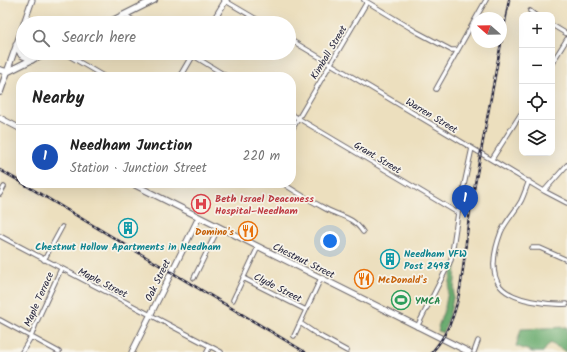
<!DOCTYPE html>
<meta charset="utf-8">
<style>
body{margin:0;font-family:Kalam,sans-serif;background:#f2f2f2;color:#222}
.controls{position:absolute;right:12px;top:12px;display:grid;overflow:hidden;border-radius:8px;box-shadow:0 4px 16px #0002}
.controls button{width:36px;height:36px;display:grid;place-items:center;padding:0;border:0;border-bottom:1px solid #e0e0e0;background:#fff;color:#222;font:20px sans-serif}
.compass{position:absolute;left:471px;top:12px;width:36px;height:36px;border-radius:50%;background:#fff;box-shadow:0 4px 16px #0002;rotate:290deg}
.you{position:absolute;left:330px;top:241px;width:14px;height:14px;margin:-10px;border:3px solid #fff;border-radius:50%;background:#1a73e8;box-shadow:0 0 0 6px #1a73e833}
.badge{display:grid;place-items:center;width:26px;height:26px;border-radius:50%;background:#b5179e;color:#fff;font-size:13px;font-weight:700}
.pin{position:absolute;translate:-50% -33px;filter:drop-shadow(0 1px 2px #0008)}
.pin::after{content:'';position:absolute;top:21px;width:14px;height:12px;background:inherit;clip-path:polygon(0 0,100% 0,50% 100%)}
.list{margin:0;padding:0;list-style:none}
h2{display:flex;justify-content:space-between;align-items:center;height:52px;margin:0;padding:0 16px;font-size:17px}
h2 small{font-size:13px;font-weight:400;color:#767676}
.list li{display:grid;grid-template-columns:26px 1fr auto;gap:12px;align-items:center;box-sizing:border-box;height:64px;padding:0 16px;border-top:1px solid #e0e0e0}
.list b{display:block;font-size:15px;white-space:nowrap}
.list p{margin:0;font-size:13px;white-space:nowrap;color:#767676}
.list em{font-size:13px;font-style:normal;color:#767676}
.icon{flex:none;width:22px;height:22px;fill:none;stroke:currentColor;stroke-width:2;stroke-linecap:round;stroke-linejoin:round}
.map{position:relative;flex:none;width:567px;height:352px;overflow:hidden}
.search{position:absolute;background:#fff;box-shadow:0 4px 16px #0002;left:16px;top:16px;width:280px;height:44px;display:flex;align-items:center;gap:10px;box-sizing:border-box;padding:0 14px;border-radius:22px;color:#767676;font-size:15px}
.panel{position:absolute;background:#fff;box-shadow:0 4px 16px #0002;left:16px;top:72px;width:280px;height:116px;border-radius:16px}
.map>svg:first-child{display:block}
.forest{fill:#6aac6f;stroke:#466755}
.lines{fill:none;stroke-linecap:round;stroke-linejoin:round}
.street-casing{stroke:#696469;stroke-width:5.5}
.secondary-casing{stroke:#696469;stroke-width:7}
.primary-casing{stroke:#696469;stroke-width:8}
.street{stroke:#fff;stroke-width:3.5}
.secondary{stroke:#fff;stroke-width:5}
.primary{stroke:#fff;stroke-width:5.5}
.rail-casing{stroke:#22223b;stroke-width:2.5}
.rail{stroke:#f7f3e8;stroke-width:1;stroke-dasharray:3;stroke-linecap:butt}
.labels{text-anchor:middle;stroke-width:3.5;stroke-linejoin:round;paint-order:stroke}
.street-label{font-size:10px;fill:#22223b;stroke:#f7f3e8}
.health-label{font-size:10px;font-weight:bold;fill:#be3a42;stroke:#f7f3e8;text-anchor:start}
.food-label{font-size:10px;font-weight:bold;fill:#c56008;stroke:#f7f3e8;text-anchor:end}
.culture-label{font-size:10px;font-weight:bold;fill:#0d838f;stroke:#f7f3e8}
.leisure-label{font-size:10px;font-weight:bold;fill:#27864d;stroke:#f7f3e8;text-anchor:start}
</style>
<div class="map">
<svg width="567" height="352" viewBox="0 0 567 352">
<rect width="100%" height="100%" fill="#f7f3e8"/>
<filter id="ink" filterUnits="userSpaceOnUse"><feTurbulence type="fractalNoise" baseFrequency=".025" numOctaves="2"/><feDisplacementMap in="SourceGraphic" scale="8" xChannelSelector="R" yChannelSelector="G"/><feConvolveMatrix kernelMatrix="1 2 1 2 8 2 1 2 1" color-interpolation-filters="sRGB"/></filter>
<filter id="wash" filterUnits="userSpaceOnUse"><feTurbulence type="fractalNoise" baseFrequency=".012" numOctaves="4" result="noise"/><feDisplacementMap in="SourceGraphic" scale="16" xChannelSelector="R" yChannelSelector="G"/><feGaussianBlur stdDeviation="0.9" result="paint"/><feColorMatrix in="noise" values="0 0 0 0 0 0 0 0 0 0 0 0 0 0 0 0 0 1.4 0 .05"/><feComposite in="paint" operator="in"/></filter>
<g filter="url(#wash)">
<rect width="100%" height="100%" fill="#ecdfbe"/>
<path class="forest" d="M 454,263 L 456,263 C 455,287 453,311 443,333 L 438,331 L 439,328 L 438,327 L 445,307 L 452,271 Z
M 567,327 L 567,352 L 550,343 L 543,352 L 533,352 L 516,346 L 521,329 Z"/>
</g>
<g filter="url(#ink)">
<g class="lines">
<g class="street-casing">
<path id="street" d="M 224,0 L 263,23
M 364,0 L 417,32 L 451,50 L 457,50
M 530,11 L 535,15
M 125,15 L 138,23
M 552,25 L 567,34
M 289,39 L 544,191 L 567,203
M 64,53 L 105,77
M 189,53 L 228,77
M 552,63 L 567,39
M 436,89 L 486,0
M 291,114 L 458,213
M 291,131 L 367,2
M 492,159 L 522,112
M 529,181 C 526,188 524,195 521,201 C 515,212 506,221 501,232 C 495,248 489,271 500,286 C 512,301 549,305 567,304
M 282,183 C 296,192 311,201 326,209 C 341,217 352,216 363,232
M 544,191 L 567,165
M 0,194 L 4,187
M 0,236 L 221,352
M 532,248 L 540,248 L 567,260
M 44,260 L 62,227
M 194,278 L 219,227
M 243,278 L 306,310
M 233,300 L 258,247
M 0,320 L 59,352
M 300,323 L 318,335 L 347,351
M 417,327 L 451,260 L 458,213 L 472,148
M 294,336 L 321,278
M 22,352 L 31,337 L 37,321 L 61,269
M 207,352 L 210,346
M 474,352 L 478,341"/>
</g>
<g class="secondary-casing">
<path id="secondary" d="M 24,23 L 32,0
M 212,23 L 226,0
M 16,45 L 21,55 L 32,60
M 7,72 L 23,26
M 180,77 L 194,53
M 0,118 L 21,129
M 131,183 L 469,352
M 132,352 L 199,217"/>
</g>
<g class="primary-casing">
<path id="primary" d="M 108,23 L 154,0
M 0,70 L 7,72
M 7,72 L 45,53
M 0,92 L 7,72"/>
</g>
<use href="#street" class="street"/>
<use href="#secondary" class="secondary"/>
<use href="#primary" class="primary"/>
<g class="rail-casing">
<path id="rail" d="M 0,170 L 21,182
M 22,183 L 305,352
M 432,352 C 466,315 462,258 470,211 C 483,141 496,70 509,0"/>
</g>
<use href="#rail" class="rail"/>
</g>
</g>
<defs>
<g id="hospital-ring" transform="scale(1)"><circle r="9.5" fill="#f7f3e8" stroke="#e0444e" stroke-width="1.5"/><path d="M-5-5h3v3.5h4V-5h3V5h-3V1.5h-4V5h-3Z" fill="#e0444e"/></g>
<g id="building-ring" transform="scale(1)"><circle r="9.5" fill="#f7f3e8" stroke="#0f9aa8" stroke-width="1.5"/><path d="M-4-6H4V6H1V3H-1V6H-4ZM-2.5-4.3h1.7v1.8h-1.7ZM.8-4.3h1.7v1.8H.8ZM-2.5-1h1.7V.8h-1.7ZM.8-1h1.7V.8H.8Z" fill="#0f9aa8"/></g>
<g id="restaurant-ring" transform="scale(1)"><circle r="9.5" fill="#f7f3e8" stroke="#e8710a" stroke-width="1.5"/><path d="M-5-6h1v4h1v-4h1v4h1v-4h1v5L-1.5 .5V6h-2V.5L-5-1ZM5-6V6H3V1.5H1.5Q1.5-4 5-6Z" fill="#e8710a"/></g>
<g id="stadium-ring" transform="scale(1)"><circle r="9.5" fill="#f7f3e8" stroke="#2e9e5b" stroke-width="1.5"/><path d="M0-5a6.5 5 0 1 0 0 10a6.5 5 0 1 0 0-10ZM-3.5-1.8h7v3.6h-7Z" fill="#2e9e5b"/></g>
</defs>
<g fill-rule="evenodd">
<use href="#hospital-ring" x="201" y="204"/>
<use href="#building-ring" x="128" y="228"/>
<use href="#restaurant-ring" x="248" y="231"/>
<use href="#building-ring" x="390" y="259"/>
<use href="#restaurant-ring" x="364" y="279"/>
<use href="#stadium-ring" x="401" y="300"/>
</g>
<g class="labels">
<g class="street-label">
<text transform="translate(328 52) rotate(-59)" y="4">Kimball Street</text>
<text transform="translate(432 115) rotate(31)" y="4">Warren Street</text>
<text transform="translate(378 157) rotate(31)" y="4">Grant Street</text>
<text transform="translate(304 260) rotate(26)" y="4">Chestnut Street</text>
<text transform="translate(157 280) rotate(-64)" y="4">Oak Street</text>
<text transform="translate(103 282) rotate(27)" y="4">Maple Street</text>
<text transform="translate(278 287) rotate(27)" y="4">Clyde Street</text>
<text transform="translate(38 299) rotate(-66)" y="4">Maple Terrace</text>
</g>
<g class="health-label">
<text x="215" y="202">Beth Israel Deaconess<tspan x="215" dy="12">Hospital–Needham</tspan></text>
</g>
<g class="food-label">
<text x="234" y="235">Domino's</text>
<text x="378" y="283" text-anchor="start">McDonald's</text>
</g>
<g class="culture-label">
<text x="128" y="250">Chestnut Hollow Apartments in Needham</text>
<text x="404" y="257" text-anchor="start">Needham VFW<tspan x="404" dy="12">Post 2498</tspan></text>
</g>
<g class="leisure-label">
<text x="415" y="304">YMCA</text>
</g>
</g>
</svg>
<div class="controls">
<button>+</button>
<button>−</button>
<button><svg class="icon" aria-label="locate" viewBox="0 0 24 24"><circle cx="12" cy="12" r="6"/><path d="M12 2v4M12 18v4M2 12h4M18 12h4"/></svg></button>
<button><svg class="icon" aria-label="layers" viewBox="0 0 24 24"><path d="M12 4l9 5-9 5-9-5zM3 14l9 5 9-5"/></svg></button>
</div>
<svg class="compass" viewBox="-18 -18 36 36"><path d="M0-13l5 13h-10z" fill="#e53935"/><path d="M0 13l5-13h-10z" fill="#767676"/></svg>
<div class="you"></div>
<div class="pin badge" style="left:465px;top:218px;background:#1a4fb4">1</div>
<div class="search"><svg class="icon" aria-label="search" viewBox="0 0 24 24"><circle cx="10" cy="10" r="6"/><path d="M15 15l6 6"/></svg>Search here</div>
<section class="panel">
<h2>Nearby<small></small></h2>
<ul class="list">
<li><span class="badge" style="background:#1a4fb4">1</span><div><b>Needham Junction</b><p>Station · Junction Street</p></div><em>220 m</em></li>
</ul>
</section>
</div>
